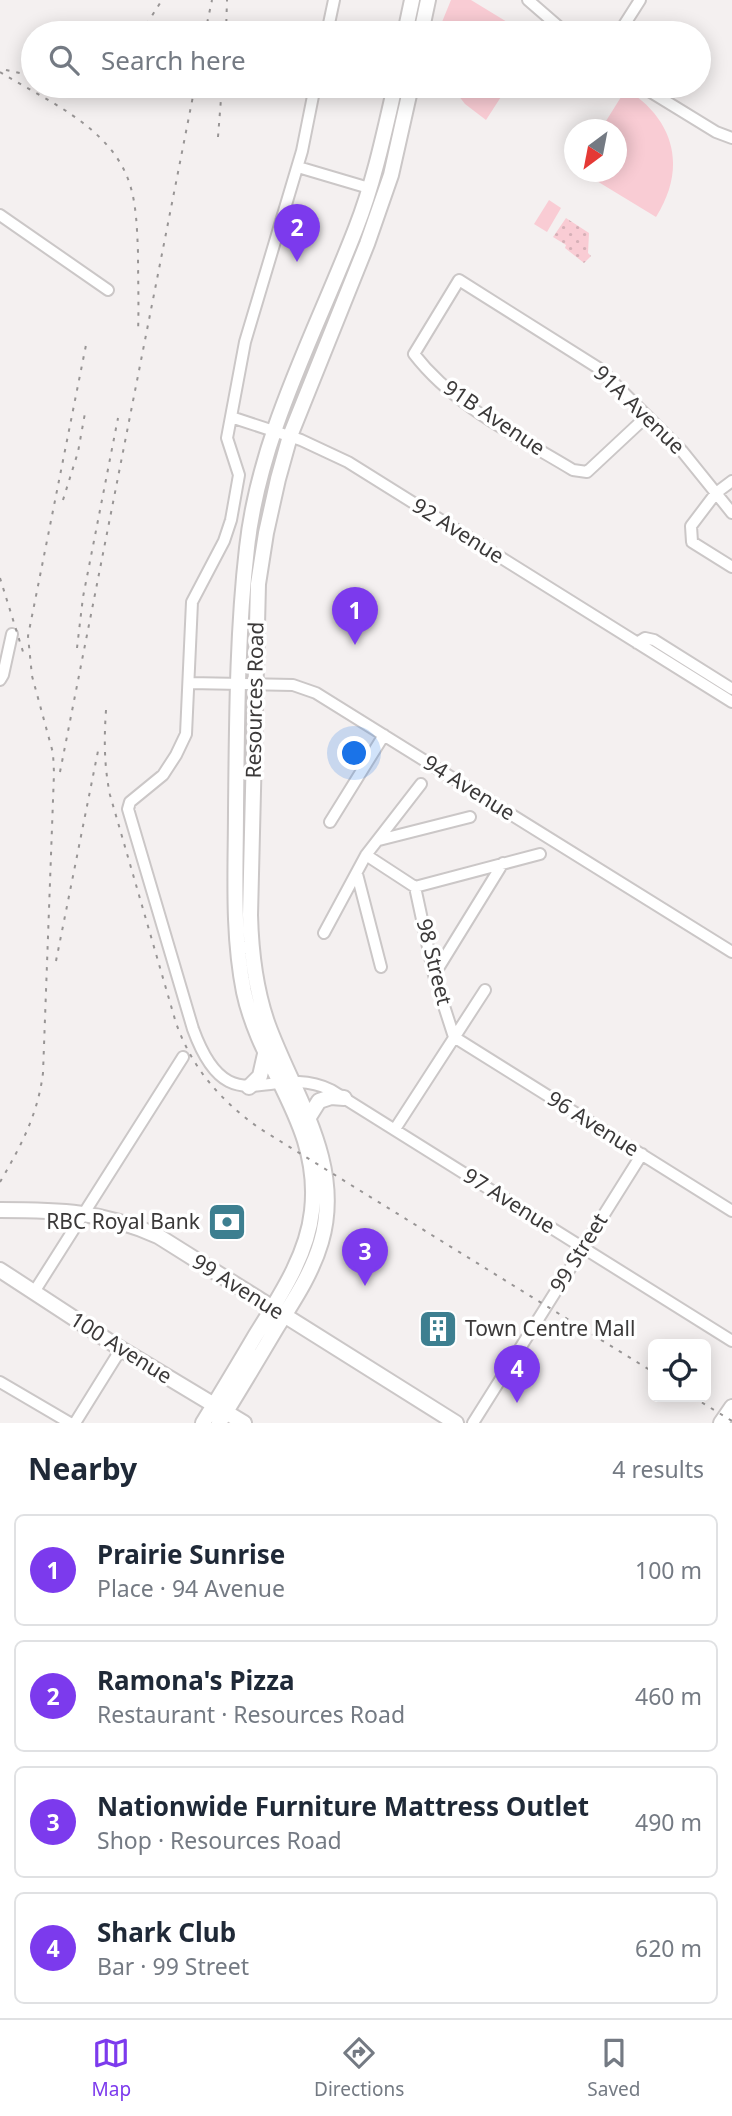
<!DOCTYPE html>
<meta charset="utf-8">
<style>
body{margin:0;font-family:"Noto Sans",sans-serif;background:#f6f6f7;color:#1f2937}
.controls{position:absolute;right:21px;bottom:21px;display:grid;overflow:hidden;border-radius:10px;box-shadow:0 4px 18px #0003}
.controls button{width:63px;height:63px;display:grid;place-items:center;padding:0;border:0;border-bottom:2px solid #e0e1e3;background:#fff;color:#1f2937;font:35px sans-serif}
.compass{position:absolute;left:564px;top:119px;width:63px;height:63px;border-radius:50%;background:#fff;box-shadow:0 4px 18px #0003;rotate:212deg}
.you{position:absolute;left:355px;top:754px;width:24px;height:24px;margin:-18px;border:5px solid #fff;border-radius:50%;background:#1a73e8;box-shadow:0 0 0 10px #1a73e833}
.badge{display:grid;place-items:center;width:46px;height:46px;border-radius:50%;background:#7c3aed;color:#fff;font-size:23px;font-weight:700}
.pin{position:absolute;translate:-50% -58px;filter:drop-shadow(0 2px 4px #0008)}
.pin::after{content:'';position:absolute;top:37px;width:24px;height:21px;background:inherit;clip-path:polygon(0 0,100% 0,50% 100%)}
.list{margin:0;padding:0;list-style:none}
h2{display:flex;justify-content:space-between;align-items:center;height:91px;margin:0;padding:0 28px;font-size:30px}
h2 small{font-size:23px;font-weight:400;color:#747a83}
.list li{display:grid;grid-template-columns:46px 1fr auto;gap:21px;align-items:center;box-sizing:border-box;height:112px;margin:0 14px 14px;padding:0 14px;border:2px solid #e0e1e3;border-radius:10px}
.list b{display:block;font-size:26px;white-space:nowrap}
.list p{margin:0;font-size:23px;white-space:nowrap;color:#747a83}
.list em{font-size:23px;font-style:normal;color:#747a83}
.icon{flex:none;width:38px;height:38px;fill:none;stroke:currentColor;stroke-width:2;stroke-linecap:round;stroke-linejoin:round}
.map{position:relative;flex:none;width:732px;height:1423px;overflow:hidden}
.search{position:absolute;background:#fff;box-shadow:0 4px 18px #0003;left:21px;right:21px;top:21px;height:77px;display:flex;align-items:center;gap:18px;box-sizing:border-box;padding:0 24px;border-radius:38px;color:#747a83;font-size:26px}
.sheet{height:595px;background:#fff}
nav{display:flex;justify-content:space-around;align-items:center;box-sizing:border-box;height:98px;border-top:2px solid #e0e1e3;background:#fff;font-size:19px;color:#747a83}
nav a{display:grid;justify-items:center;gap:4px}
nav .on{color:#7c3aed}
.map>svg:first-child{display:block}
.park{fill:url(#park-dots)}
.pitch{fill:#f9ccd4}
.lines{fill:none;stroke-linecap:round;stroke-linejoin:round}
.minor-casing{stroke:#cbc7c7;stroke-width:14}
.major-casing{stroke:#cbc7c7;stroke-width:18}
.minor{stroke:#fff;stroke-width:10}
.major{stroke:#fff;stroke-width:14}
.rail{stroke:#989595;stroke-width:2;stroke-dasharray:3.5 7;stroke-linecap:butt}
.labels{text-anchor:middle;stroke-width:7;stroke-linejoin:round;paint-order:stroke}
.street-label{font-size:21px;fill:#3b3939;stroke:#fff}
.poi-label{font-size:21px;fill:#3b3939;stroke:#fff;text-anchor:end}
</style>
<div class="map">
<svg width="732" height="1423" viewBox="0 0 732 1423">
<defs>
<pattern id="park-dots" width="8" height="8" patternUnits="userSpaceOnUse" patternTransform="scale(1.75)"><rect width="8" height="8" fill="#f9ccd4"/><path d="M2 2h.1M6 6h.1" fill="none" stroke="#d6b0b7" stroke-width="1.8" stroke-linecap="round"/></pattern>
</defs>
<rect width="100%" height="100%" fill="#f4f0f0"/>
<path class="park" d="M 566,218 L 589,233 L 588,253 L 591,256 L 584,263 L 565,248 L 566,245 L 553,237 Z"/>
<path class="pitch" d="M 451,0 L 471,0 L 525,33 L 440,33 L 442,22 Z
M 451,86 L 508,86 L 486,120 L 465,104 Z
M 626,89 C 675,120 687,168 656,217 L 582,172 L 616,172 L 616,130 L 601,129 Z
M 549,200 L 561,208 L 547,232 L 534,224 Z"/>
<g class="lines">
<g class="minor-casing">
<path id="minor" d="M 528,0 L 566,33
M 327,33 L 334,0
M 619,33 L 640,0
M 315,86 L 302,151 L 245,342 L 227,438 L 239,475 L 231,520 L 224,541 L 192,602 L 186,734 L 176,755 L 163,775 L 130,802 L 128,809 L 193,1029 C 229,1128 270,1061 331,1090 L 732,1341
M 641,86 L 716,132 L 732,138
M 298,167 L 369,188
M 0,215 L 108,290
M 647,416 L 587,472 L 573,470 C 517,436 454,406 414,354 L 459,280 L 600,369 L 682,451 L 732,513
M 231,417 L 301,440 L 348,462 L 732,702
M 732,481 L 716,493 L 691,526 L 692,542 L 732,567
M 637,643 L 645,638 L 654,640 L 732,689
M 0,680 L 3,675 L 12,634
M 189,683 L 293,685 L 316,693 L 732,952
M 330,822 L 384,735
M 379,840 L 470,817
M 366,855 L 415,887 L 540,854
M 357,874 L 381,967
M 415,887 L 434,975 L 454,1037
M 324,933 L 366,855 L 421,784
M 434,975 L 503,863
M 454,1037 L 732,1211
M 395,1129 L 485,990
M 34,1292 L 183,1057
M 0,1382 L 70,1423
M 75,1423 L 121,1349
M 473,1423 L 642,1154"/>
</g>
<g class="major-casing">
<path id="major" d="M 405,33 L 412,0
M 421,33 L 428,0
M 249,1087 L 260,1076 L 265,1054
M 309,1117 L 319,1101 L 331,1097 L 344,1098
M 0,1210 C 61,1210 101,1211 158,1236 L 456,1423
M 0,1270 L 121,1349 L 244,1423
M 203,1423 C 220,1395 237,1367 254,1338 C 278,1299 307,1257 312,1211 C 322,1125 261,1071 244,992 C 232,932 236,870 236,809 C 237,722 237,635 247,548 C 259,436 316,332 356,228 C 374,182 384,134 395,86
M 219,1423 C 239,1391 258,1359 277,1327 C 294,1300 312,1273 321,1242 C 344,1163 294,1096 268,1025 C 255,989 251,953 250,915 L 258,584 L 266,533 L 278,479 L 290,436 L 367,244 L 391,175 L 411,86
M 721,1423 L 732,1407"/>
</g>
<use href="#minor" class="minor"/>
<use href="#major" class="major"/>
<path class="rail" d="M 141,33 L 162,0
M 205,33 L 212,0
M 226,33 L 227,0
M 6,70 L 33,76
M 0,72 C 31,91 67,108 94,132 C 135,169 136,201 138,253 C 138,279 139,306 138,333
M 218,137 L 222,86
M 63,500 L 78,452 L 85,413
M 0,578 L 24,655
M 77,648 L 83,597 L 118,418
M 106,710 C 104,740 104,765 110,795 L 176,1023 C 192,1068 220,1100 259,1128 L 653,1372
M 60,772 L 195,86
M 56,961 L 98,751
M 0,1182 C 21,1146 38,1114 43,1073 L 54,773 L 53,753 L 32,676 L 28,636 L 87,340
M 693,1397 L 732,1421"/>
</g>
<defs>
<g id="bank-square" transform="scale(2.0125)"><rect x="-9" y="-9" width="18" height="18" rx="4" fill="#3d7f90" stroke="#fff"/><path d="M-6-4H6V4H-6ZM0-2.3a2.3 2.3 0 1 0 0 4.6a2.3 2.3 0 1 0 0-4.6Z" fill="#fff"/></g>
<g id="building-square" transform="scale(2.0125)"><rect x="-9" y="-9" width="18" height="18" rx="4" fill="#3d7f90" stroke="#fff"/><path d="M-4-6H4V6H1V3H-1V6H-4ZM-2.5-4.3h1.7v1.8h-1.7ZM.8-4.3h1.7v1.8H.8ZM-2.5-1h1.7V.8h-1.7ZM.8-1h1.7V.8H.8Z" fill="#fff"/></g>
</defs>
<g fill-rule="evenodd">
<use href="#bank-square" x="227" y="1222"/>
<use href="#building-square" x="438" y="1329"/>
</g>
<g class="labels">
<g class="street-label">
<text transform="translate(639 410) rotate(44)" y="7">91A Avenue</text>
<text transform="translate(494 418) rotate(34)" y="7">91B Avenue</text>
<text transform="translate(458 531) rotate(32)" y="7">92 Avenue</text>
<text transform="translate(255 700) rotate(-89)" y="7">Resources Road</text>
<text transform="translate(469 788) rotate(32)" y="7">94 Avenue</text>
<text transform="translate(434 962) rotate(76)" y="7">98 Street</text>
<text transform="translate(593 1124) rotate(32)" y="7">96 Avenue</text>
<text transform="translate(509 1201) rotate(32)" y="7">97 Avenue</text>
<text transform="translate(579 1253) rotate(-58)" y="7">99 Street</text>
<text transform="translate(238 1287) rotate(32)" y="7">99 Avenue</text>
<text transform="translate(121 1348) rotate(32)" y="7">100 Avenue</text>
</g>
<g class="poi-label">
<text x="200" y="1229">RBC Royal Bank</text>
<text x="465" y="1336" text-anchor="start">Town Centre Mall</text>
</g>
</g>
</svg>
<div class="controls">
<button><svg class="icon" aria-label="locate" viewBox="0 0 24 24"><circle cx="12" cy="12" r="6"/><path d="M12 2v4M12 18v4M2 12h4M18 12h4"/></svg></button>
</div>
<svg class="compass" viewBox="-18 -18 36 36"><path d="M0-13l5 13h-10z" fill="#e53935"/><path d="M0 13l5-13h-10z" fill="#747a83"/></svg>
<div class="you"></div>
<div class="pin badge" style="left:355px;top:645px">1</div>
<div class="pin badge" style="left:297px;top:262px">2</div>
<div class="pin badge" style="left:365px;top:1286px">3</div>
<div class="pin badge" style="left:517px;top:1403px">4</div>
<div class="search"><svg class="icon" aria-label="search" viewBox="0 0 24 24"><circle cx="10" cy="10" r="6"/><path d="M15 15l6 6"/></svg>Search here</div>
</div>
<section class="sheet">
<h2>Nearby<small>4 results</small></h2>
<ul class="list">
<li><span class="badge">1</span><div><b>Prairie Sunrise</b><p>Place · 94 Avenue</p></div><em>100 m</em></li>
<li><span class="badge">2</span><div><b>Ramona's Pizza</b><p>Restaurant · Resources Road</p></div><em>460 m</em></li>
<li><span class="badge">3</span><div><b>Nationwide Furniture Mattress Outlet</b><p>Shop · Resources Road</p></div><em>490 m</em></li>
<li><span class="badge">4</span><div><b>Shark Club</b><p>Bar · 99 Street</p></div><em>620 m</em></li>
</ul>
</section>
<nav>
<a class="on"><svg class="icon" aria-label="map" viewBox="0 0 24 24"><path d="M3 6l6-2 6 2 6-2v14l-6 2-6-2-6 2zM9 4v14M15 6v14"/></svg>Map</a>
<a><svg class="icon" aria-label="directions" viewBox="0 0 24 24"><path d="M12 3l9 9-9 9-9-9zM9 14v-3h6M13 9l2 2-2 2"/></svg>Directions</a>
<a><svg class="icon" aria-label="saved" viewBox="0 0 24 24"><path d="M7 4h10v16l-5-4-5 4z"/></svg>Saved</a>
</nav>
